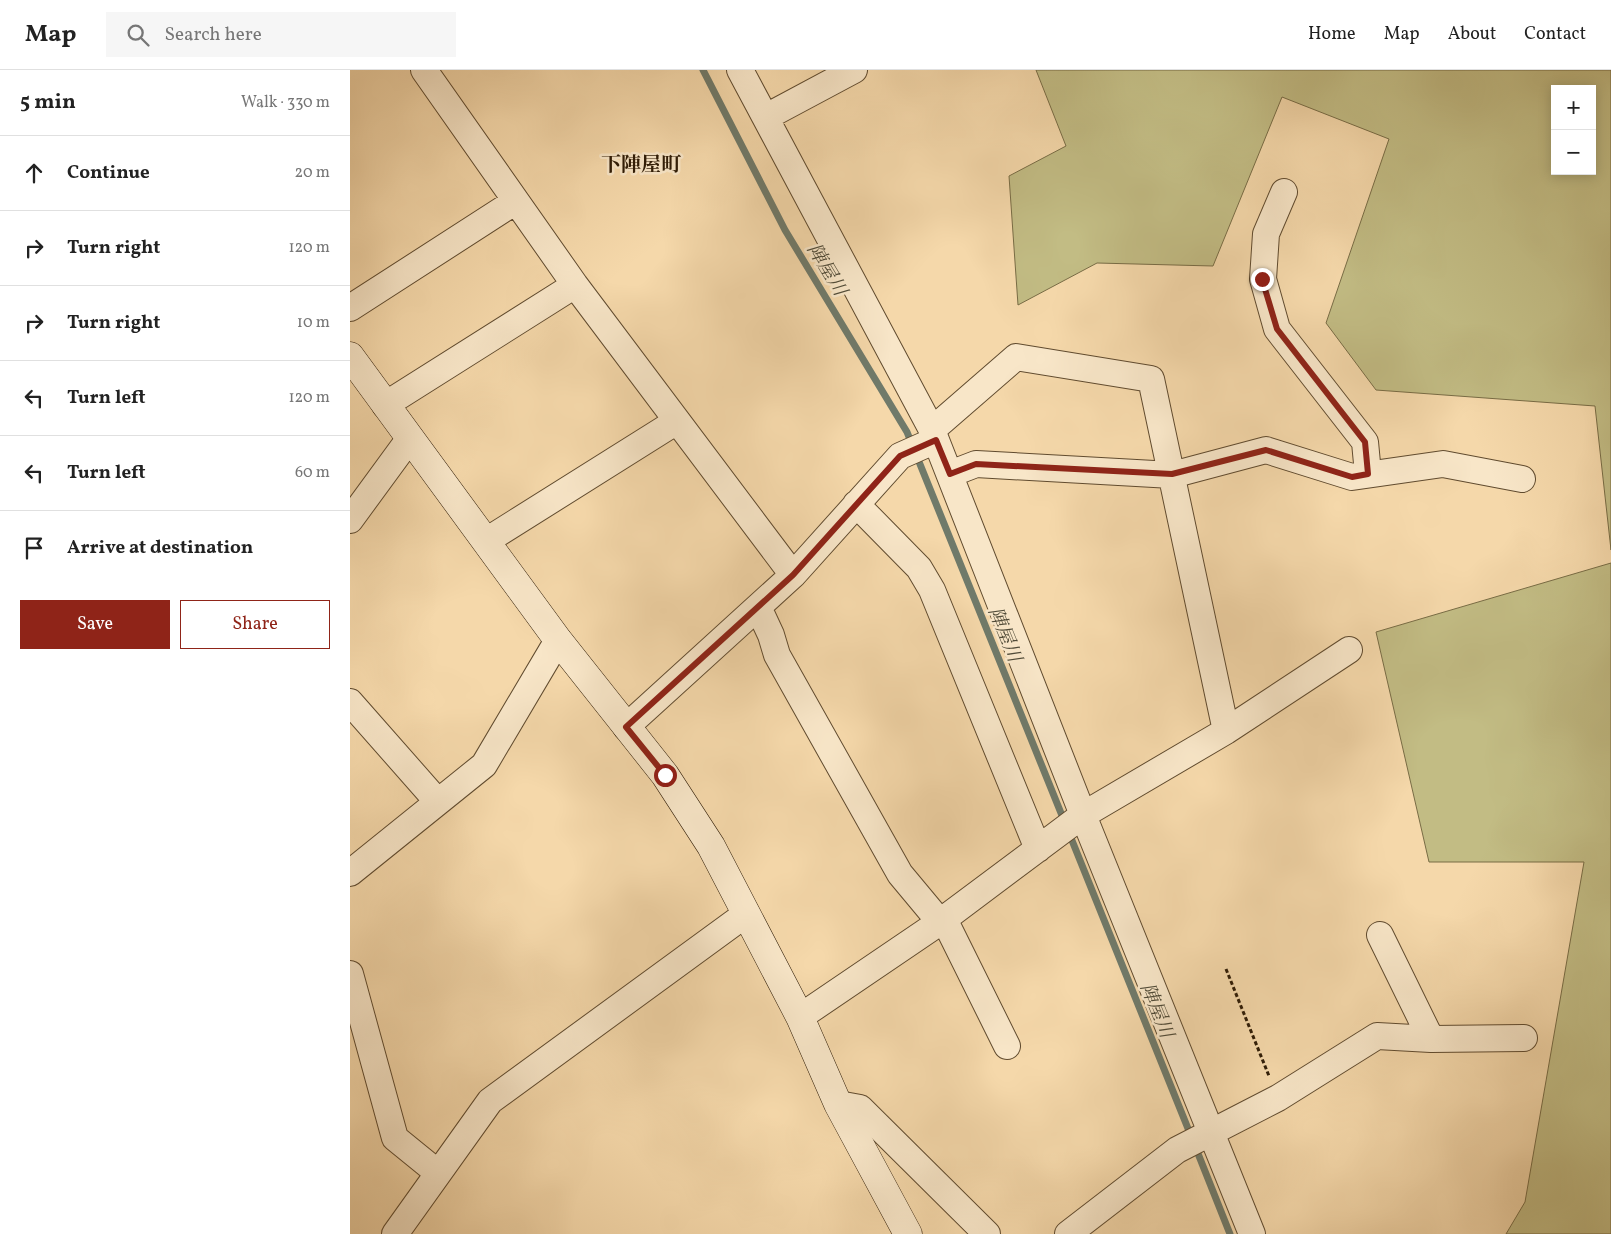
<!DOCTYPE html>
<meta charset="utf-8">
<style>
body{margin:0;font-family:Vollkorn,"Noto Serif JP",serif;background:#f6f6f6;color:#222}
.controls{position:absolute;right:15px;top:15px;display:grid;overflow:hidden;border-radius:0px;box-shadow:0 2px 12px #0003}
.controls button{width:45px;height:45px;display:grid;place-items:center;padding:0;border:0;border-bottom:1px solid #e0e0e0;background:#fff;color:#222;font:25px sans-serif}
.stop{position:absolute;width:15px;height:15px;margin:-11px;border:4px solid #8f2418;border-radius:50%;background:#fff}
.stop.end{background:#8f2418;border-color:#fff;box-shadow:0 1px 5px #0008}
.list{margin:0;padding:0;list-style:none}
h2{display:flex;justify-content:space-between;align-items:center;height:65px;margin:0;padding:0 20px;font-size:21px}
h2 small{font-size:16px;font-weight:400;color:#767676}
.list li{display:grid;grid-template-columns:32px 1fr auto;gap:15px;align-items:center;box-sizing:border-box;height:75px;padding:0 20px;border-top:1px solid #e0e0e0}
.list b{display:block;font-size:19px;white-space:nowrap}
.list em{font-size:16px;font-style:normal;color:#767676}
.actions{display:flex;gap:10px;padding:15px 20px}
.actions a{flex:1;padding:11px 0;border:1px solid #8f2418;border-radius:0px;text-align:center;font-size:18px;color:#8f2418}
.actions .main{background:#8f2418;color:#fff}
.icon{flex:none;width:28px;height:28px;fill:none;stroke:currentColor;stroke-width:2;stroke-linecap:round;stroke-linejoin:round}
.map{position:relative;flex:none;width:1261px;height:1164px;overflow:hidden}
header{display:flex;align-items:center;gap:30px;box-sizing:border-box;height:70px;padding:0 25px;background:#fff;border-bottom:1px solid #e0e0e0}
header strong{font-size:24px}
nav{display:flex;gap:28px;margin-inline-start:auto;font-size:18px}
.search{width:350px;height:45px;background:#f6f6f6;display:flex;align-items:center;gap:12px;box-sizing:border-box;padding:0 18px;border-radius:0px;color:#767676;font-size:19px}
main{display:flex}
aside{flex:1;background:#fff}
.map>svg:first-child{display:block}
.green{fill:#c2bc84;stroke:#786c45;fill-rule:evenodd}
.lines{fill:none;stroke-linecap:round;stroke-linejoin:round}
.stream{stroke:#707a6a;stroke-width:7}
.street-casing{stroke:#604b2f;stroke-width:28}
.secondary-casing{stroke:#2f1c06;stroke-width:29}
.path{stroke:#2f1c06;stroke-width:3;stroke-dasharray:4 2.5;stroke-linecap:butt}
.street{stroke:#f8e6c8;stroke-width:26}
.secondary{stroke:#f8e6c8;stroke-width:28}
.route{stroke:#8f2418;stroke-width:6}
.labels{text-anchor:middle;stroke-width:5;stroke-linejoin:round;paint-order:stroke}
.water-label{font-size:19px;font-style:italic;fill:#504b38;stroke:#f8e6c8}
.quarter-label{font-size:20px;font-weight:bold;fill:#2f1c06;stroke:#f8e6c8}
</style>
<header>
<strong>Map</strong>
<div class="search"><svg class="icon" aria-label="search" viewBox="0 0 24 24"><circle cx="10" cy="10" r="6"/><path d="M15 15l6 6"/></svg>Search here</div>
<nav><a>Home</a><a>Map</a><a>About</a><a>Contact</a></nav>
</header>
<main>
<aside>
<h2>5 min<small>Walk · 330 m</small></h2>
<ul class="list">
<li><svg class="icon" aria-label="ahead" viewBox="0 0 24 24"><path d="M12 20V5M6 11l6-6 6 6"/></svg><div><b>Continue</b></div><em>20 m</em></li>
<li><svg class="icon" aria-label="right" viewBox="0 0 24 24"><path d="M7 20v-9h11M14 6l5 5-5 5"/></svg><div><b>Turn right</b></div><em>120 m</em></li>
<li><svg class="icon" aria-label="right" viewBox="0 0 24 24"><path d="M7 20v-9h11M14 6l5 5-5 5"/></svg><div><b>Turn right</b></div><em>10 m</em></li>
<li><svg class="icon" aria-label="left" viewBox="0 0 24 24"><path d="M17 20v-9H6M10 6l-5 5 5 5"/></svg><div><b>Turn left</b></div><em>120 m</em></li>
<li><svg class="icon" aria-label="left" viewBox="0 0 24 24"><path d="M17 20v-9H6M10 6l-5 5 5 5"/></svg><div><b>Turn left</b></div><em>60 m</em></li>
<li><svg class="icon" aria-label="arrive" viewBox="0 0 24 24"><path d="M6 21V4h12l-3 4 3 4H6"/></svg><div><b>Arrive at destination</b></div></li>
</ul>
<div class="actions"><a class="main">Save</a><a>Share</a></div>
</aside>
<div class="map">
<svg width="1261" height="1164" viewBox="0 0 1261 1164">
<rect width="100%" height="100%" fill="#f5d8aa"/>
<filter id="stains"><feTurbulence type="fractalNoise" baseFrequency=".004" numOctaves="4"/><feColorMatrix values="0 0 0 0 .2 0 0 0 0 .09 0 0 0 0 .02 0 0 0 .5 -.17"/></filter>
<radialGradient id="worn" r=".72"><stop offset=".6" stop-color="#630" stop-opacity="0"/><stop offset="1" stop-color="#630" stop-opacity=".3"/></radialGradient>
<path class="green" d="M 686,0 L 1261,0 L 1261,480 L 1245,336 L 1026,320 L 976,253 L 1039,69 L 932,27 L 863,196 L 747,193 L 668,235 L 659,106 L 716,76 ZM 1205,19 L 1242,19 L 1242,101 L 1205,101 Z
M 1261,493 L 1261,1164 L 1156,1164 L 1175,1132 L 1234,792 L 1079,792 L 1026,562 Z"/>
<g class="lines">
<path class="stream" d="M 353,0 L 435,160 L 557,362 L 715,753
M 719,763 L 841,1066
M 845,1076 L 880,1164"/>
<g class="street-casing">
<path id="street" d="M 74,0 L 225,215 L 443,505
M 390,0 L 582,360 L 733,745 L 902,1164
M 416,47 L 504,0
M 934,122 L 916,164 L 913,209 L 927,259 L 1015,372 L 1018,404
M 0,238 L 166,131
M 35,335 L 225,215
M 600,404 L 626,394 L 822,405 L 916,380 L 1002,407 L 1093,394 L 1172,409
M 506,434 L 569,498 L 582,520 L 688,779
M 0,450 L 60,368
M 136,471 L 327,351
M 408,537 L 421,565 L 427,585 L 550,804 L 590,852
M 0,632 L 88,732
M 276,657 L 443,505 L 550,386 L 586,370
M 876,661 L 999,580
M 0,803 L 134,695 L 208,570
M 594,849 L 657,976
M 0,904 L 45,1068 L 88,1103
M 450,947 L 590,852 L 733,745 L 876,661 L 801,309 L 666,287 L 582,360
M 1081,969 L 1174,968
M 488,1034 L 510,1038 L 637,1164
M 45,1164 L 140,1031 L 396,844
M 718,1164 L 827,1080 L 928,1028 L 1027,966 L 1081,969 L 1030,865"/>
</g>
<g class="secondary-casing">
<path id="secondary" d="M 0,286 L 208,570 L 315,705 L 361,776 L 450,947 L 488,1034 L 558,1164"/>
</g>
<path class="path" d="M 876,899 L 919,1006"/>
<use href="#street" class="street"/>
<use href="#secondary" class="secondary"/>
</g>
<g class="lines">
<path class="route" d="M 315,705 L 276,657 L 443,505 L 550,386 L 586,370 L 600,404 L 626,394 L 822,404 L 916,380 L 1002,407 L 1018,404 L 1015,372 L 927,259 L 912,209"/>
</g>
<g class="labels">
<g class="water-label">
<text transform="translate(478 199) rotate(59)" y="7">陣屋川</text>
<text transform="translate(656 564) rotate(68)" y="7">陣屋川</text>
<text transform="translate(808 940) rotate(68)" y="7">陣屋川</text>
</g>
<g class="quarter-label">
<text x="291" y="101">下陣屋町</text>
</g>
</g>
<rect width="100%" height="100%" filter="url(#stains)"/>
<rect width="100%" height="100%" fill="url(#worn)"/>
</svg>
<div class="controls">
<button>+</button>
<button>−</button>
</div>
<div class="stop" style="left:315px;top:705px"></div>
<div class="stop end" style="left:912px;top:209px"></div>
</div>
</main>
